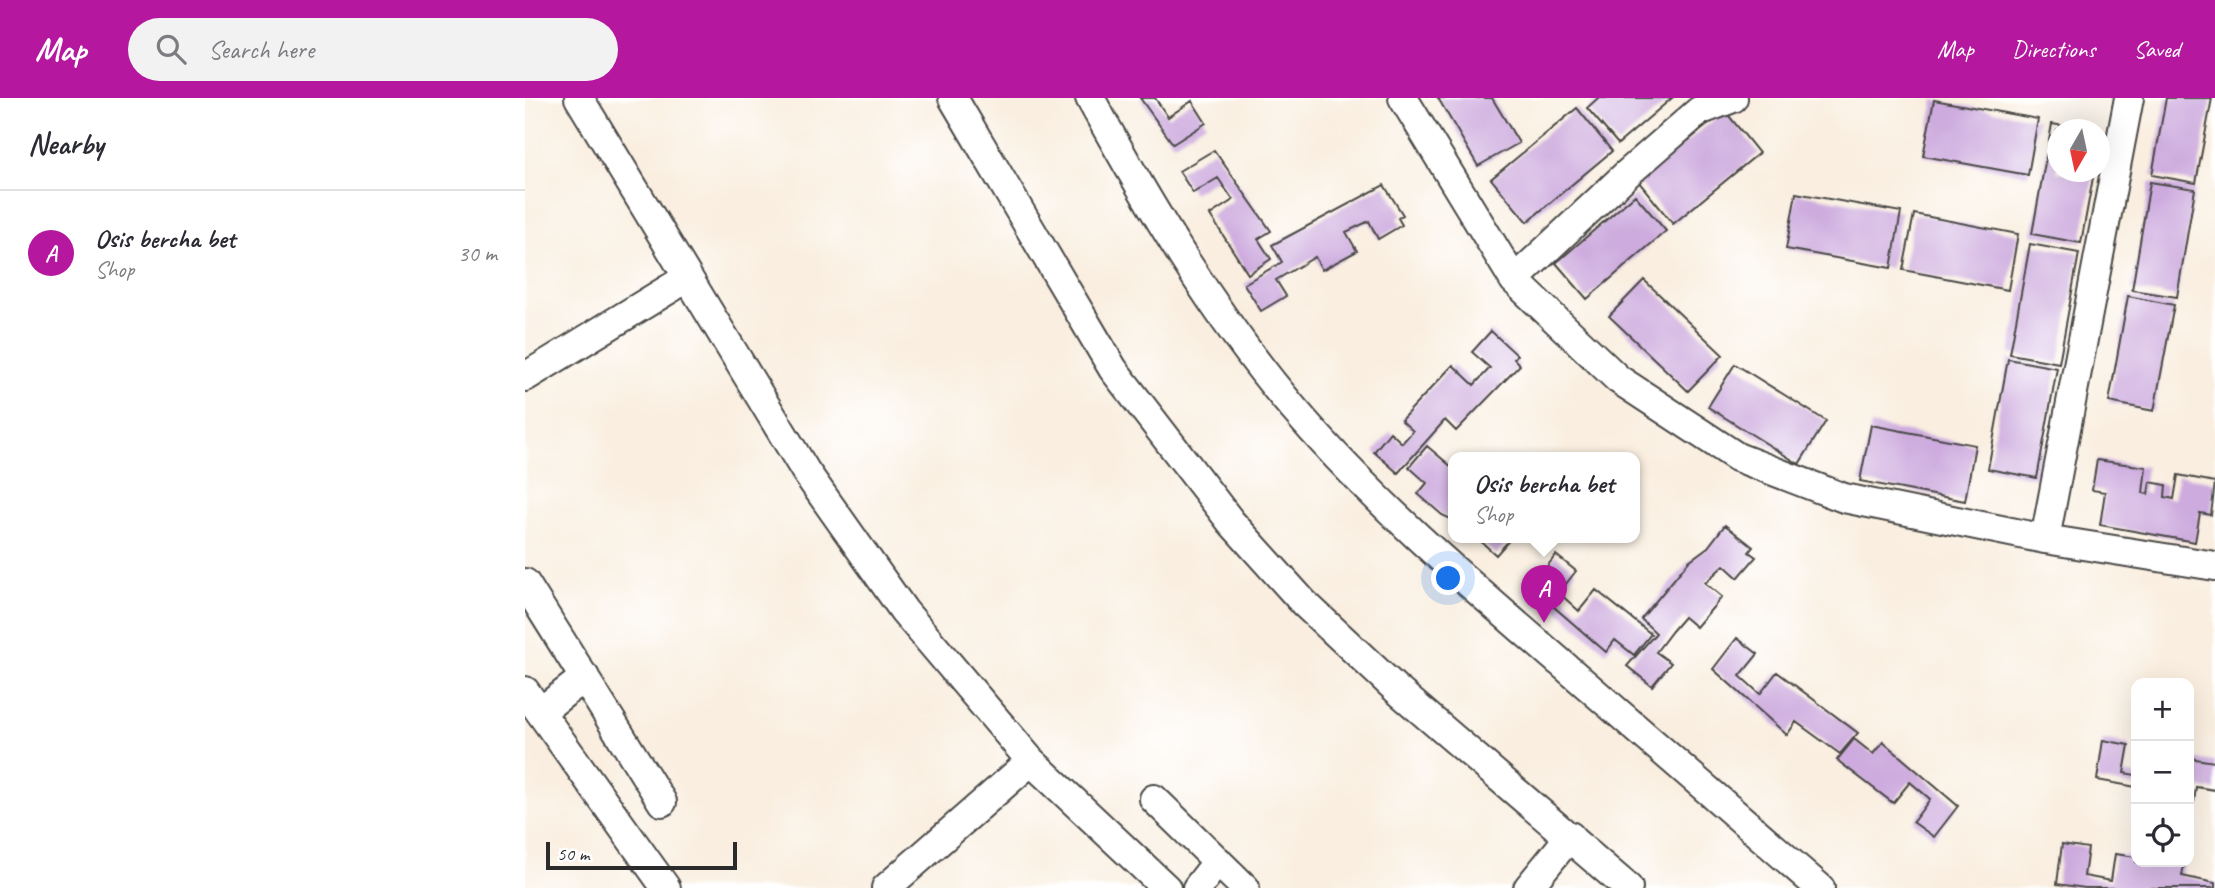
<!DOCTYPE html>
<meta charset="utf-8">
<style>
body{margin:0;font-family:Caveat,sans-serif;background:#f2f2f3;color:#2b2b33}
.controls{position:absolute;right:21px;bottom:21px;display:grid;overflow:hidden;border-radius:14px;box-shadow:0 7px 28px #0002}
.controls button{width:63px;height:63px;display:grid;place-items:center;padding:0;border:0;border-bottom:2px solid #e1e1e2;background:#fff;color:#2b2b33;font:35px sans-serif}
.compass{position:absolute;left:1522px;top:21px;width:63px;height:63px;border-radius:50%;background:#fff;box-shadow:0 7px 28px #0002;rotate:189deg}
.scale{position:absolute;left:21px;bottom:18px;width:191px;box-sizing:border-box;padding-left:7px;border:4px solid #2b2b2b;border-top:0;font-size:19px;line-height:24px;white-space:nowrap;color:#2b2b2b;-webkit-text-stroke:5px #fff;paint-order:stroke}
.you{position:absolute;left:924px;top:481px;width:24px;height:24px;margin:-18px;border:5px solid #fff;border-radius:50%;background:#1a73e8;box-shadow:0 0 0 10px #1a73e833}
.badge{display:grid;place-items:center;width:46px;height:46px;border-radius:50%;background:#b5179e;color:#fff;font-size:23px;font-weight:700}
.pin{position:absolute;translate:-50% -58px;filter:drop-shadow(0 2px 4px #0008)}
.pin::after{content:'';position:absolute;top:37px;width:24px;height:21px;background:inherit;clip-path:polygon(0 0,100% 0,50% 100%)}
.popup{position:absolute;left:923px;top:354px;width:192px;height:91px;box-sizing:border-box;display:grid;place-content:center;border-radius:14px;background:#fff;filter:drop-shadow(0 2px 5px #0005);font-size:23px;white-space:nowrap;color:#7c7c81}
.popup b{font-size:26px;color:#2b2b33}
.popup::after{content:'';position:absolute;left:50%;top:100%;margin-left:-14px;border:14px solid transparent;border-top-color:#fff}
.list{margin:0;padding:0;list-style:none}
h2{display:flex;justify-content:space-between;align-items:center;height:91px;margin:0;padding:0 28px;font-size:30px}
h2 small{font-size:23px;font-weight:400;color:#7c7c81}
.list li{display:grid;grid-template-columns:46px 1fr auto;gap:21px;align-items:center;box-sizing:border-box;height:126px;padding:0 28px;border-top:2px solid #e1e1e2}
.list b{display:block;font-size:26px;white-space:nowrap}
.list p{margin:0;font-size:23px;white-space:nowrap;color:#7c7c81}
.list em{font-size:23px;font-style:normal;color:#7c7c81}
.icon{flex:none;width:38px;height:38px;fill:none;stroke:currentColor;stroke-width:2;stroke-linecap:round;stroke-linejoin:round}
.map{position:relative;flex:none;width:1690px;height:790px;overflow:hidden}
header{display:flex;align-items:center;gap:42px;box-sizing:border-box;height:98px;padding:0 35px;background:#b5179e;color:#fff}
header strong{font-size:33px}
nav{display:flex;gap:38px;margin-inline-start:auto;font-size:24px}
.search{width:490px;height:63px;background:#f2f2f3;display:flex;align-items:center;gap:18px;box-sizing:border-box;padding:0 24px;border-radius:38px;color:#7c7c81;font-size:26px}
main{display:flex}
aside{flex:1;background:#fff}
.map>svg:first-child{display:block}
.building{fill:#cdabde}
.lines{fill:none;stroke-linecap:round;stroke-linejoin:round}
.minor-casing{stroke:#4a4846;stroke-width:32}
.minor{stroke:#fff;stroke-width:28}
</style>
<header>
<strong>Map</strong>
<div class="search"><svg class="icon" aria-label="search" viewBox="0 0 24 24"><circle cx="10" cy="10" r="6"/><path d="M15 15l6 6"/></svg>Search here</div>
<nav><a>Map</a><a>Directions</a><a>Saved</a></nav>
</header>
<main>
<aside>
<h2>Nearby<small></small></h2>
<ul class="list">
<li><span class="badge">A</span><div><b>Osis bercha bet</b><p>Shop</p></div><em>30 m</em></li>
</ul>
</aside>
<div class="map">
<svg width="1690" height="790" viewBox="0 0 1690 790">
<rect width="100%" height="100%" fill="#fff"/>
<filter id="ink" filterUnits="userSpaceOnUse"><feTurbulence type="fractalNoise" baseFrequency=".0143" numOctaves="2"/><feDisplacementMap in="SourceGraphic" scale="14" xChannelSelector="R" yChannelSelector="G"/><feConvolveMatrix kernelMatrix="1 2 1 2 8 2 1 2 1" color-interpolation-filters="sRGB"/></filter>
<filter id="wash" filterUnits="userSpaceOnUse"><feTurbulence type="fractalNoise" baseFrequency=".00686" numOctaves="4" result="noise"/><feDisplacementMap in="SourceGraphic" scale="28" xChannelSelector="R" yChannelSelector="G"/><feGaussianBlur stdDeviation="1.57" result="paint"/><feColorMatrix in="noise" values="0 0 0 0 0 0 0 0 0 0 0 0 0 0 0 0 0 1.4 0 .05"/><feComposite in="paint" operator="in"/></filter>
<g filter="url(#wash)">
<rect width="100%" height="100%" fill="#f9eedf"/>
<g id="blocks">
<path class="building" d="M 615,0 L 630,0 L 643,19 L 667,3 L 681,25 L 648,46 Z
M 913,0 L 967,0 L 994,45 L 953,68 Z
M 1073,0 L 1147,0 L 1093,46 L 1062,10 Z
M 1641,0 L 1687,0 L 1671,85 L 1627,77 Z
M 1409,2 L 1513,21 L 1503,77 L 1398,58 Z
M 1052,10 L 1087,53 L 1002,124 L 966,81 Z
M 1200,13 L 1234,55 L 1148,126 L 1113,83 Z
M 1527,26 L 1551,30 L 1532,32 L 1532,74 L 1569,74 L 1556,145 L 1507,136 Z
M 689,52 L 746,133 L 733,141 L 746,161 L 723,176 L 685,117 L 708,102 L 693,80 L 668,95 L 654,73 Z
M 1625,84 L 1670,91 L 1652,199 L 1607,192 Z
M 859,87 L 878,117 L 873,120 L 877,127 L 853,141 L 844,123 L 821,134 L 832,153 L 797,172 L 790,159 L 773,169 L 751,182 L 761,198 L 736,213 L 719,186 L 757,164 L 747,147 Z
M 1271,95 L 1376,114 L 1366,170 L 1261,151 Z
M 1110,97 L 1141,133 L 1062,201 L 1031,165 Z
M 1389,116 L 1493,136 L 1483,192 L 1378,172 Z
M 1505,146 L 1554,155 L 1534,265 L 1485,256 Z
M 1119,182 L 1198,257 L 1163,293 L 1084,218 Z
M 1603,198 L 1649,207 L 1629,313 L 1584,304 Z
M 966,233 L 992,257 L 989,261 L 995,267 L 931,333 L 920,322 L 873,375 L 849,354 L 865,334 L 877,345 L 888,333 L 876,322 L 928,267 L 949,287 L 965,270 L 947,254 Z
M 1483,261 L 1532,270 L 1512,380 L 1463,371 Z
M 1210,266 L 1301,323 L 1274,366 L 1183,309 Z
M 1346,327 L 1450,347 L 1440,403 L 1335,383 Z
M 902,348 L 928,370 L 928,422 L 917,417 L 893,396 L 902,385 L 884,369 Z
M 1572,362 L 1621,369 L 1618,395 L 1623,396 L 1625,384 L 1641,387 L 1640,399 L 1649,401 L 1653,377 L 1690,384 L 1686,417 L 1675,415 L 1670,444 L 1575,427 L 1580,394 L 1567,392 Z
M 1200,427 L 1228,449 L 1224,454 L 1231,459 L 1213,480 L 1199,467 L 1180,485 L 1197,499 L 1171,529 L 1159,519 L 1147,533 L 1131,554 L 1146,565 L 1127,588 L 1102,568 L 1131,535 L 1116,521 L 1164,463 L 1183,449 Z
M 951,439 L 987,439 L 971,457 Z
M 1031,457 L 1051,473 L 1034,495 L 1054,513 L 1071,492 L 1126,536 L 1109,557 L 1090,542 L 1081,554 L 1006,489 Z
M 1212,540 L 1233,556 L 1215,578 L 1235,596 L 1252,574 L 1333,635 L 1315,656 L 1271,624 L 1262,637 L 1188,571 Z
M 1329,641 L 1348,656 L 1358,644 L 1433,708 L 1409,739 L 1388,724 L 1405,701 L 1385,684 L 1368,705 L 1312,662 Z
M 1578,642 L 1604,647 L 1599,675 L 1611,677 L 1611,689 L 1572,682 Z
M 1664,660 L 1690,664 L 1690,692 L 1671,689 L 1669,704 L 1664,703 Z
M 1537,746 L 1563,750 L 1559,778 L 1586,783 L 1590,756 L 1611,759 L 1611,764 L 1659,766 L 1657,778 L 1690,785 L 1690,790 L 1560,790 L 1532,786 Z"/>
</g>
</g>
<g filter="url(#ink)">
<use href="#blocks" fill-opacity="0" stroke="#4a4846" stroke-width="2"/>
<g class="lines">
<g class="minor-casing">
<path id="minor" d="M 54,0 L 281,374 L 379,513 L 506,663 L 641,790
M 428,0 L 588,271 L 706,424 L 779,505 L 871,591 L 1103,790
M 565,0 C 624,107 688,216 768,310 C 848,404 942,484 1036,565 C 1122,639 1209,715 1295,790
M 878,0 L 989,182 L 1093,281 L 1212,359 L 1319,400 L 1520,441 L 1690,468
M 989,182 L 1103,75 L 1174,13 L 1208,0
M 0,279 L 162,180
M 1520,441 L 1604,0
M 0,485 L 137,704
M 0,593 L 141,790
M 15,614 L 60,579
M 629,701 L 720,790
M 361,790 L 506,663
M 672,790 L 693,763
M 1003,790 L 1045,738"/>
</g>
<use href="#minor" class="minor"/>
</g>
</g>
</svg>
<div class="controls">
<button>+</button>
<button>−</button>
<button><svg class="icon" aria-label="locate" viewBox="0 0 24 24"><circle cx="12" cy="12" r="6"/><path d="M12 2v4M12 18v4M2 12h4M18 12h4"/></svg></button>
</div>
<svg class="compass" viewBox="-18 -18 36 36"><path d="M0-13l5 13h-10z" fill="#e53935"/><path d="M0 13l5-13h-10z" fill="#7c7c81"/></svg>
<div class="scale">50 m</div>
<div class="you"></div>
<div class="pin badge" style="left:1019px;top:525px">A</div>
<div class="popup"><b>Osis bercha bet</b>Shop</div>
</div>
</main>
